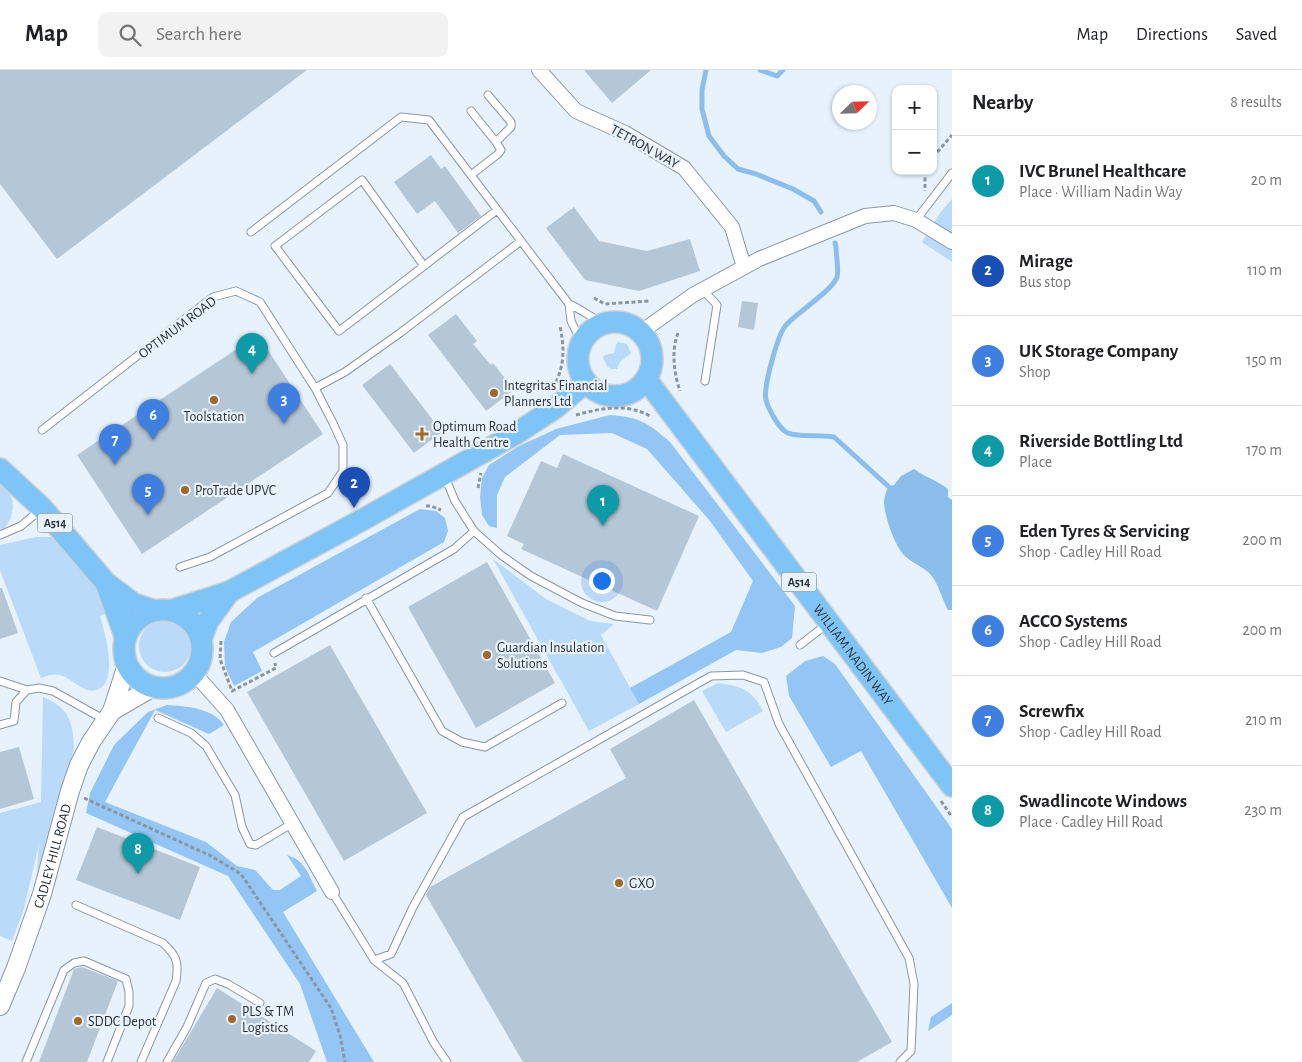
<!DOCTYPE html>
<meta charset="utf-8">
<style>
body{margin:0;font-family:"Alegreya Sans",sans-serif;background:#f2f2f2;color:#202124}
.controls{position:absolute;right:15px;top:15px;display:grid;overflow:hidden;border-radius:10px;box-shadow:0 1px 4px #0004}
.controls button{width:45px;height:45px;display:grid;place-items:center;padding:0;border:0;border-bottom:1px solid #e0e0e0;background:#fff;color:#202124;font:25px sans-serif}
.compass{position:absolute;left:832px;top:15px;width:45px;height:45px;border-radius:50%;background:#fff;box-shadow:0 1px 4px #0004;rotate:67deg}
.you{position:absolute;left:601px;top:510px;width:18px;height:18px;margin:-12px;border:4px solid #fff;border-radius:50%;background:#1a73e8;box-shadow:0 0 0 8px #1a73e833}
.badge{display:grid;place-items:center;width:32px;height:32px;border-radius:50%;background:#0b8043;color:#fff;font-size:16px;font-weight:700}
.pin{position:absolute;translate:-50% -41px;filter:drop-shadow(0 1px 2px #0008)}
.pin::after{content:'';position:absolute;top:26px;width:18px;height:15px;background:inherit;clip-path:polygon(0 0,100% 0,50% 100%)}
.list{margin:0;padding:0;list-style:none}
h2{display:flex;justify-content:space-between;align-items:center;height:65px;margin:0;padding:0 20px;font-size:21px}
h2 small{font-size:16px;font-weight:400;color:#757577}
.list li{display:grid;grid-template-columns:32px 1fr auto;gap:15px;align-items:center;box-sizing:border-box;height:90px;padding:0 20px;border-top:1px solid #e0e0e0}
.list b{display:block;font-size:19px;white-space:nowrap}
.list p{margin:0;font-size:16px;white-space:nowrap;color:#757577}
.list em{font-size:16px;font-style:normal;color:#757577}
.icon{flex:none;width:28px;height:28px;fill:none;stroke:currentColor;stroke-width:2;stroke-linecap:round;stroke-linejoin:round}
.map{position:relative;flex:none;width:952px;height:992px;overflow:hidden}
header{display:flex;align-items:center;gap:30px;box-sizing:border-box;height:70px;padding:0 25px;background:#fff;border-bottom:1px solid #e0e0e0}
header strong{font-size:24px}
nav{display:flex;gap:28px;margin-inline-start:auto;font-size:18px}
.search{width:350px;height:45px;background:#f2f2f2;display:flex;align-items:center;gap:12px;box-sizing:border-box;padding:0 18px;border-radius:10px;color:#757577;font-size:19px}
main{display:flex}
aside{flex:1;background:#fff}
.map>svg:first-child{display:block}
.green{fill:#b9daf8}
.forest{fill:#93c6f4}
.water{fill:#8bbeeb}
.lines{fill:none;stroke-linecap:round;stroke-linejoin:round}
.stream{stroke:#8bbeeb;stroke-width:5}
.building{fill:#b5c6d6}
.service-casing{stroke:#8797a6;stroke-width:9}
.minor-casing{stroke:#8797a6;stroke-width:16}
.tertiary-casing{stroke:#8797a6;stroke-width:20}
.primary-casing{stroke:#d0d2d3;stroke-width:24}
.path{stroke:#8c959d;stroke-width:3;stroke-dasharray:4 2.5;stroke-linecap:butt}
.service{stroke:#fff;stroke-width:7}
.minor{stroke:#fff;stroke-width:14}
.tertiary{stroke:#fff;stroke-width:18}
.primary{stroke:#7ec4f7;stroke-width:21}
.poi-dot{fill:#a16826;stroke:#e7f2fc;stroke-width:2}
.labels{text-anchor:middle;stroke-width:4.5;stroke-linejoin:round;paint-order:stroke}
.shield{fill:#e7f2fc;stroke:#636b72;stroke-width:1}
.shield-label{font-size:12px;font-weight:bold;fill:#2a3137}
.street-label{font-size:14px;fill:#2a3137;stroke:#e7f2fc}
.poi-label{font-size:14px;fill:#2a3137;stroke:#e7f2fc;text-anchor:start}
</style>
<header>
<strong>Map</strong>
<div class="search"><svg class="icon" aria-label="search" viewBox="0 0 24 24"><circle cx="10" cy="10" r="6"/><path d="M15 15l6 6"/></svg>Search here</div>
<nav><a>Map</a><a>Directions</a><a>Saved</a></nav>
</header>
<main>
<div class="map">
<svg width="952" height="992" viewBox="0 0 952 992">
<rect width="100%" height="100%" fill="#e7f2fc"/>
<path class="green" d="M 952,129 L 952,192 L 922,172 L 940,143 Z
M 618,272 L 627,274 L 631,283 L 620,292 L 617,299 L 611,299 L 607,296 L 603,288 L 605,285 L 614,283 L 616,275 Z
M 0,410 C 15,425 17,440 5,458 L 0,459 Z
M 36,467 L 54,467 L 97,518 L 107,543 L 100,546 C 105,563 118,609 99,619 C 95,621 91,621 87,620 C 68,612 65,598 41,608 L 0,500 L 0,475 Z
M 493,489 L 546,529 L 590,551 L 614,554 L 601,565 L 639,634 L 589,661 Z
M139 576a26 26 0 1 1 52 0a26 26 0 1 1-52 0Z
M 718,613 C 740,616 752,619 763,641 L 726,662 L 702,621 Z
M 43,627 C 69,638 73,651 74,678 L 41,806 L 36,815 L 39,774 L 24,839 L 12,871 L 0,866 L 0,743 L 41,732 Z"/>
<path class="forest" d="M 610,345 C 640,347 648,353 670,372 L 795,536 L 792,568 L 781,577 L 762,583 L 736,580 L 639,634 L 630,618 L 731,562 L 753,511 L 710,451 L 647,379 L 612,363 L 560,365 L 505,407 L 497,425 L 497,458 L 489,456 L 482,445 L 480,427 L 482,408 L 489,395 L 519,376 L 556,359 Z
M 420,439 L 436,441 L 445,448 L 448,461 L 444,472 L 253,582 L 262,601 L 234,616 L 225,597 L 224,572 L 231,552 L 257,528 Z
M 823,586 L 835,594 L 952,759 L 952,838 L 861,681 L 831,697 L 789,626 L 786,606 L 805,591 Z
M 167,635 C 185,636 213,638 224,655 L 209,664 L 155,640 L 105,732 L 206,772 L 237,796 L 255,800 L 273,820 L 280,820 L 301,806 L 287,785 C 306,791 308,804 317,821 L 283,842 L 374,992 L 327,992 L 300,914 L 228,806 L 86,743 L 90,723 L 114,675 L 148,642 Z
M 952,933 L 952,945 L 928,961 L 931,947 Z"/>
<path class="water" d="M 914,399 C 925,407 938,411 948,419 L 948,427 L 952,430 L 952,540 L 948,540 C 942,529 939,515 931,505 C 924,497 914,494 906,487 C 895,478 884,445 884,431 C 884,426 887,421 888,416 L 894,415 L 901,406 Z"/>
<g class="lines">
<path class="stream" d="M 706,0 L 702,20 L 702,39 L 709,66 L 724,86 L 738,99 L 756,104 L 793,119 L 814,131 L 821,142
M 760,0 L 777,6 L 783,0
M 835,173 L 836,177 C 836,184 839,201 837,207 C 833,220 798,242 787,254 C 778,262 763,318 766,330 C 768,338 778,357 786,362 C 795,368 821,364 834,367 L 888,416"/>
</g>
<path class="building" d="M 0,0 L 307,0 L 57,189 L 0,114 Z
M 584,0 L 651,0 L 612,33 Z
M 431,85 L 441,99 L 445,96 L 481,146 L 458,163 L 435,131 L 417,144 L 394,112 Z
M 574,137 L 599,171 L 647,181 L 690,169 L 700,201 L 639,221 L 585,210 L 546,158 Z
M 742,231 L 758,233 L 754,260 L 738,257 Z
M 456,244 L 477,271 L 473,274 L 491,295 L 493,293 L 514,320 L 486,341 L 428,265 Z
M 258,265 L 323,364 L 142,484 L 77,385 Z
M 390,294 L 442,362 L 414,383 L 362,315 Z
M 563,384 L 699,446 L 657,541 L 521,479 L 524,474 L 507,466 L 541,391 L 557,398 Z
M 487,492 L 555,613 L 476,658 L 408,537 Z
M 0,518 L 2,518 L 18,563 L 0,569 Z
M 330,575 L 427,743 L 344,791 L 247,622 Z
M 694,630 L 892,972 L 857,992 L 523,992 L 426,825 L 430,817 L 626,708 L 610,679 Z
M 19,677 L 34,729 L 0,739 L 0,682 Z
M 97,757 L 200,797 L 180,850 L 76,810 Z
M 82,897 L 118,911 L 87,992 L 39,992 L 74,899 Z
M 217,918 L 316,981 L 309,992 L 173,992 Z"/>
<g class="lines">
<g class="service-casing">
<path id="service" d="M 488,25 L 511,52 L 511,57 L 496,72
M 471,105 L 498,84 L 501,80 L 496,72 L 471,41
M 916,150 L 952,103
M 251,162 L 401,47 L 429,50 L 569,234 C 581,239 592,248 604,254
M 424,196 L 362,110 L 275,176 L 339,261 L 497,140
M 703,220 L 717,235 L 705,311
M 569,234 L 571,251 L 582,273
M 42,360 L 213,227 L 236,221 L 260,232 L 315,318 L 345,302 L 400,263 L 521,171
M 445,407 L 455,431 L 474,461 L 501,485 L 531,506 L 582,533 L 615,546 L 650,550
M 0,465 L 21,456 L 40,440
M 180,497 L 210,487 L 328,423 L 343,401 L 343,375 L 333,353 L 315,318
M 366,528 L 442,661 L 462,672 L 485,677 L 562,633
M 800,575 L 827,554
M 274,583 L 454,479 L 474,461
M 0,611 L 27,620
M 158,648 L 191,663 L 206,676 L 235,725 L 242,757 L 250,774 L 256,775 L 293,753
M 0,655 L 14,651 L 16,632 L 27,620 L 39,618 L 53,621 L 105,650
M 332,822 L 374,890 L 403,913 L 434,973 L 447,992
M 76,835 L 163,873 C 177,886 179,892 176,911 L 141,992
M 374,890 L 391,884 L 413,837 L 463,747 L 711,606 L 743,605 L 764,612 L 779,654 L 909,888 L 914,914 L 911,981 L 900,992
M 26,992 L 64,900 L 74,893 L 84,891 L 126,909 L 129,922 L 129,936 L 107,992
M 167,992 L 187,957 L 206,913 L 215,909 L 228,914 L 260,933"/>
</g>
<g class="minor-casing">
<path id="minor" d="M 539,0 L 576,41 L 625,63 L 684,98 L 732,157 L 744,197
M 641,262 L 693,225 L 759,189 L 865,146 L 894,143 L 916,150 L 952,172
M 194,603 L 227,640 L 332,822"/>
</g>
<g class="tertiary-casing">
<g id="tertiary">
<path d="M 112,641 L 153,617"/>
<path id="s1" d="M 0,936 L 16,898 L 42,824 L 70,721 L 79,695 L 91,672 L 112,641 L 127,595"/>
</g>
</g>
<g class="primary-casing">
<g id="primary">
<circle cx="615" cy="289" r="37"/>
<path id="s2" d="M 646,309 L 952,716"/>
<path d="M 0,399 L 42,438 L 106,513 L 134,534 L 152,540"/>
<path d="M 106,513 L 125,566"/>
<circle cx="163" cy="579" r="39"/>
<path d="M 173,540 L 229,522 L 362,450 L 517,363 L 555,338 L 586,312"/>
<path d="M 201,569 L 208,551 L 229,522"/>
</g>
</g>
<path class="path" d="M 933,87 L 952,65
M 925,101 L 925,121
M 594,228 L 605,234 L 649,231
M 678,263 C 671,281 674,303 680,321
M 556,312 C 565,293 564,276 560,256
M 576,345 C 601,338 627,333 650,346
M 478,418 L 481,403
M 426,436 L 431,436 L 441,440
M 221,571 L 220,589 L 232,621 L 276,598 L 275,593
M 84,728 L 211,786 L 241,804 L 331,938 L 340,965 L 345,992
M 941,731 L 952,747"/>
<use href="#service" class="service"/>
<use href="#minor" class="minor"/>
<use href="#tertiary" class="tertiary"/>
<use href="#primary" class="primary"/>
</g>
<g class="poi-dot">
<circle cx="494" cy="323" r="5"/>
<circle cx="214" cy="330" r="5"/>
<path d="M419.5 356.5h5v5h5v5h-5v5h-5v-5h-5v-5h5z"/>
<circle cx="185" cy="420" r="5"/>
<circle cx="487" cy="585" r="5"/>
<circle cx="619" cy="813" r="5"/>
<circle cx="232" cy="949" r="5"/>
<circle cx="78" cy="951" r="5"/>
</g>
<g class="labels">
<g class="shield">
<rect x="37.5" y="443.5" width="35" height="19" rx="4"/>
<rect x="781.5" y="502.5" width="35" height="19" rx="4"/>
</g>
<g class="shield-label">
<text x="55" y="457">A514</text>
<text x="799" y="516">A514</text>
</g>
<g class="street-label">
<text transform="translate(645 76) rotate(29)" y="5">TETRON WAY</text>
<text transform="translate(177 257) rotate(-37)" y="5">OPTIMUM ROAD</text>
<text dy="5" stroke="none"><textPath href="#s2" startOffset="345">WILLIAM NADIN WAY</textPath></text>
<text dy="5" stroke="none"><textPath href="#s1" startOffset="159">CADLEY HILL ROAD</textPath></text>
</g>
<g class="poi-label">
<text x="504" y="320">Integritas Financial<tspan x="504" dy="16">Planners Ltd</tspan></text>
<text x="214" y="351" text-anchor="middle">Toolstation</text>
<text x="433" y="361">Optimum Road<tspan x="433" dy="16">Health Centre</tspan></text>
<text x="195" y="425">ProTrade UPVC</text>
<text x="497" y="582">Guardian Insulation<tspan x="497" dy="16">Solutions</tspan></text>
<text x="629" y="818">GXO</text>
<text x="242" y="946">PLS &amp; TM<tspan x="242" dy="16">Logistics</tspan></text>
<text x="88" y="956">SDDC Depot</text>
</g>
</g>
</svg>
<div class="controls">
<button>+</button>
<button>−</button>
</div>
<svg class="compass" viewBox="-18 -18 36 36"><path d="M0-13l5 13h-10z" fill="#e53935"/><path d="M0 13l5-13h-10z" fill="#757577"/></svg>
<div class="you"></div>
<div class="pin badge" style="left:603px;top:456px;background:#0f9aa8">1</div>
<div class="pin badge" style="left:354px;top:438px;background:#1a4fb4">2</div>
<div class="pin badge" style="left:284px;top:354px;background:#3f7fe0">3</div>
<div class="pin badge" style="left:252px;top:304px;background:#0f9aa8">4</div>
<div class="pin badge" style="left:148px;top:445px;background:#3f7fe0">5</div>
<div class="pin badge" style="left:153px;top:370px;background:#3f7fe0">6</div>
<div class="pin badge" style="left:115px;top:395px;background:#3f7fe0">7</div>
<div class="pin badge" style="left:138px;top:804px;background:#0f9aa8">8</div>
</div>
<aside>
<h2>Nearby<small>8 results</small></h2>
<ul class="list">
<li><span class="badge" style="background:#0f9aa8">1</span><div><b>IVC Brunel Healthcare</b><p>Place · William Nadin Way</p></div><em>20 m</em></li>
<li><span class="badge" style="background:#1a4fb4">2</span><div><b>Mirage</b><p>Bus stop</p></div><em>110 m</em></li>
<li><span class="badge" style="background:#3f7fe0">3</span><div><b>UK Storage Company</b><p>Shop</p></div><em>150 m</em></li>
<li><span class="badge" style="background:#0f9aa8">4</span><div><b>Riverside Bottling Ltd</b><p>Place</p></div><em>170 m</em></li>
<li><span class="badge" style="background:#3f7fe0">5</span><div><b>Eden Tyres &amp; Servicing</b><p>Shop · Cadley Hill Road</p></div><em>200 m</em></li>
<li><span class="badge" style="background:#3f7fe0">6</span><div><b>ACCO Systems</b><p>Shop · Cadley Hill Road</p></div><em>200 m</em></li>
<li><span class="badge" style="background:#3f7fe0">7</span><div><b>Screwfix</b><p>Shop · Cadley Hill Road</p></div><em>210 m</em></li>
<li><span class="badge" style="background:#0f9aa8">8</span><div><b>Swadlincote Windows</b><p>Place · Cadley Hill Road</p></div><em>230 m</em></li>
</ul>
</aside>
</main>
